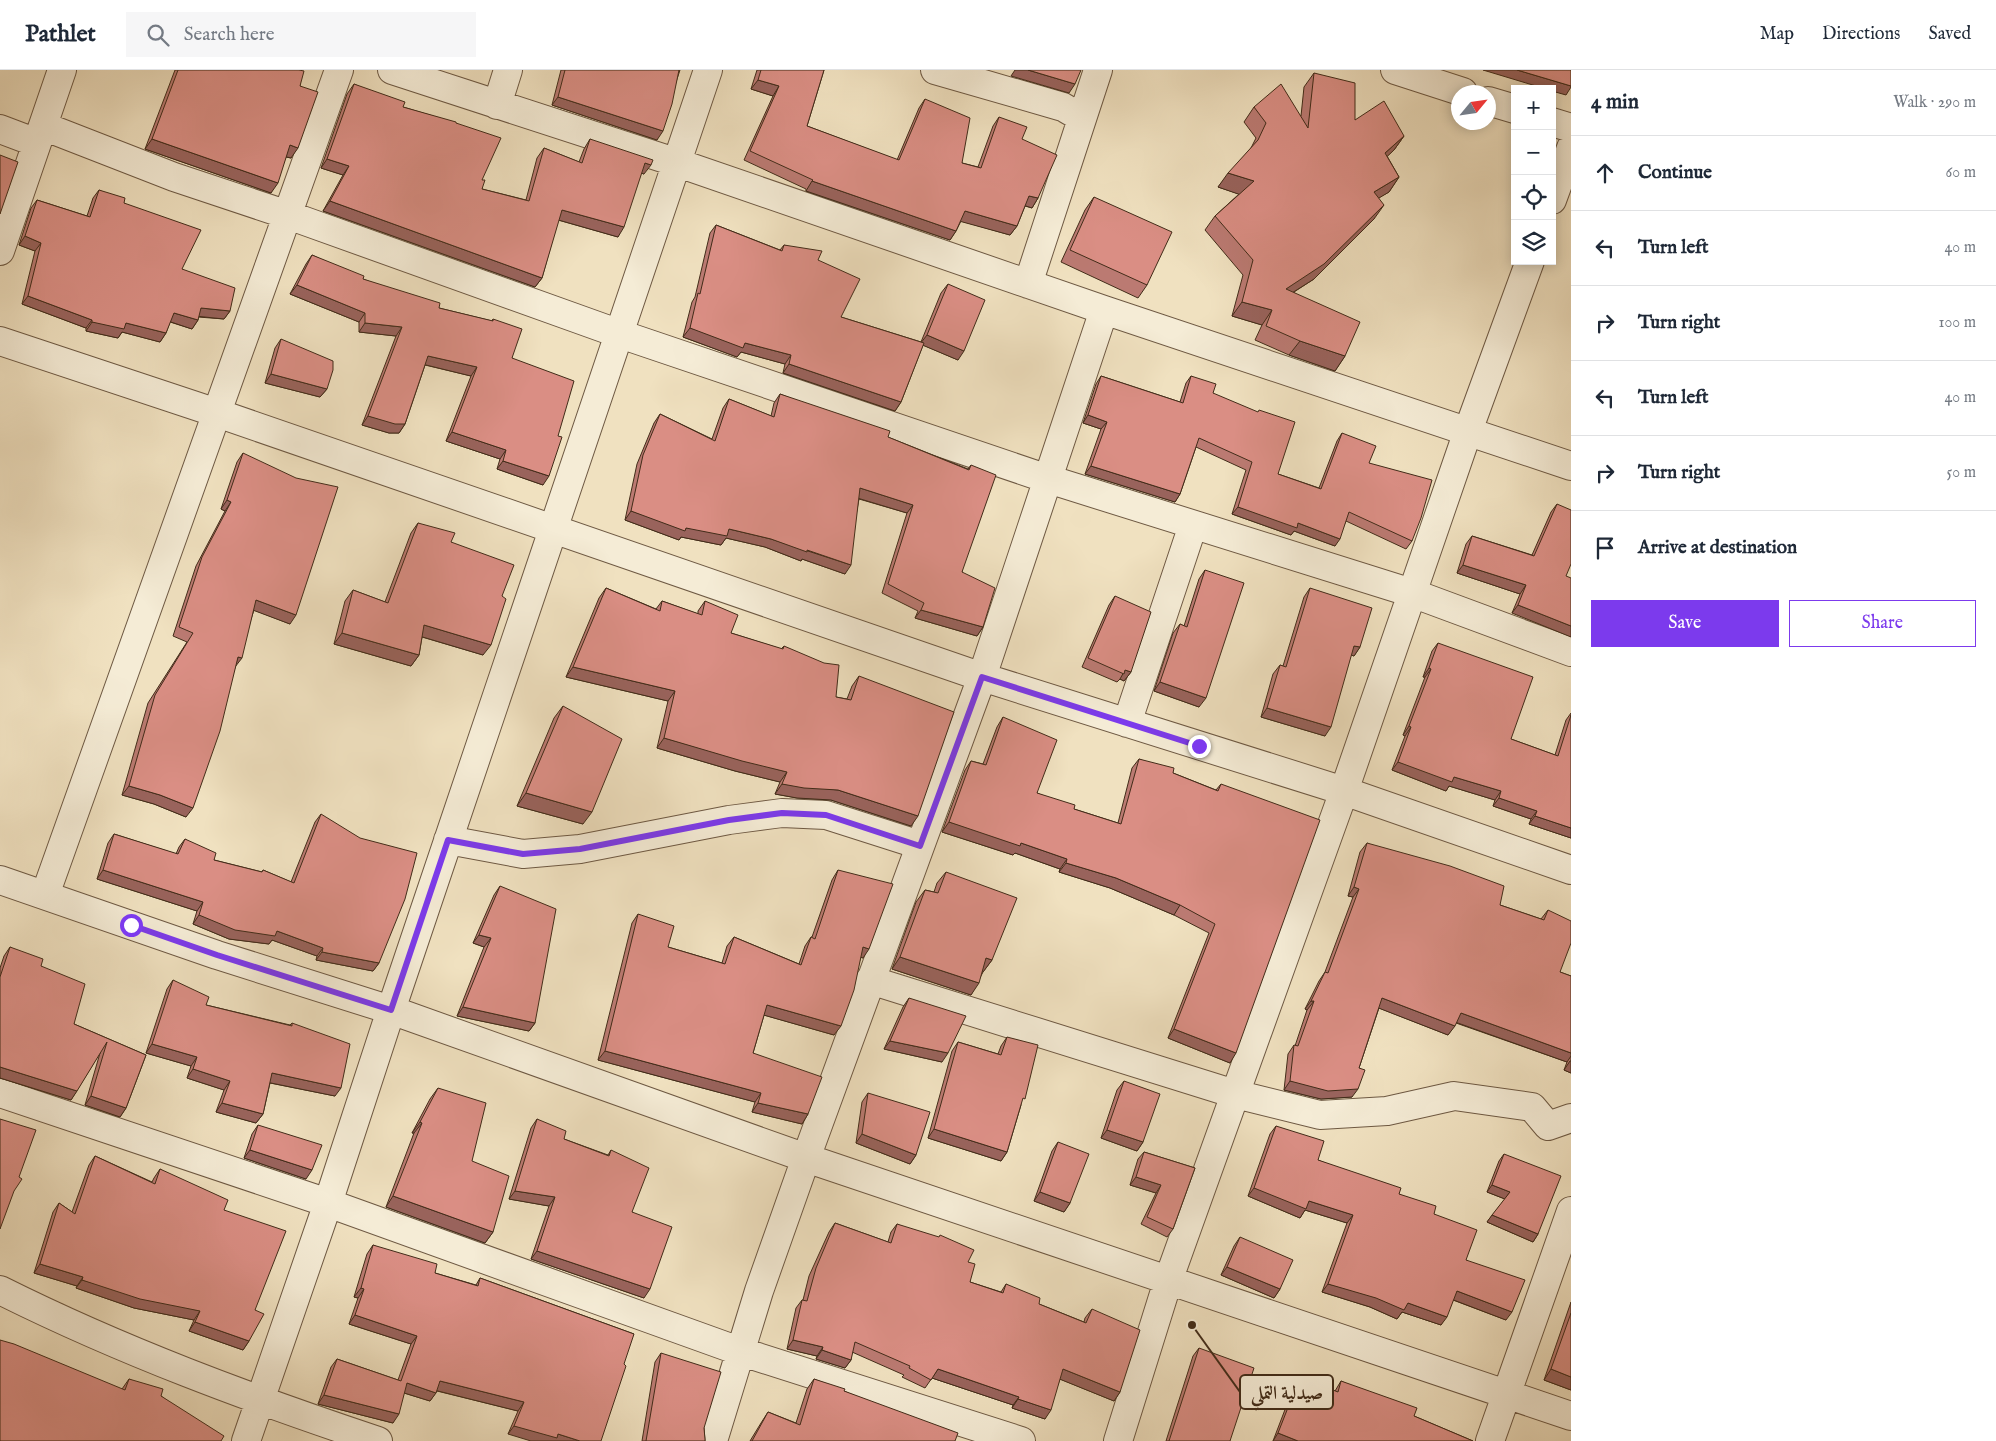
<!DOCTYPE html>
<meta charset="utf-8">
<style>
body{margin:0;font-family:"IM FELL English",Amiri,serif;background:#f6f6f7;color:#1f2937}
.controls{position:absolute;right:15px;top:15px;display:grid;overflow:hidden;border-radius:0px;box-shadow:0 2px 12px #0003}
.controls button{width:45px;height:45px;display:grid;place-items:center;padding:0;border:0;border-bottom:1px solid #e0e1e3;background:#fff;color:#1f2937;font:25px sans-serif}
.compass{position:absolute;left:1451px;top:15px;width:45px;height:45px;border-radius:50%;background:#fff;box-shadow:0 2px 12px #0003;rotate:61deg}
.stop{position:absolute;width:15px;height:15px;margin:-11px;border:4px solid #7c3aed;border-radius:50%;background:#fff}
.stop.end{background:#7c3aed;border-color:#fff;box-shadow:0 1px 5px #0008}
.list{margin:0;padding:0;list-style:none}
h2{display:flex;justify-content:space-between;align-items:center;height:65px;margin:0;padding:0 20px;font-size:21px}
h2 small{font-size:16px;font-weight:400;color:#747a83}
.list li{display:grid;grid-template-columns:32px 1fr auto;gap:15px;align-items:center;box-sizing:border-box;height:75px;padding:0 20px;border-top:1px solid #e0e1e3}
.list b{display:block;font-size:19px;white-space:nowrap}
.list em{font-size:16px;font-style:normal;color:#747a83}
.actions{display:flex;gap:10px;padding:15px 20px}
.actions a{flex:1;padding:11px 0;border:1px solid #7c3aed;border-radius:0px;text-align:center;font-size:18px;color:#7c3aed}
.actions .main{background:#7c3aed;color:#fff}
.icon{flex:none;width:28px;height:28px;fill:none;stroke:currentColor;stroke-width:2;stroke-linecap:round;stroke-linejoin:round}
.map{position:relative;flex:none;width:1571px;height:1371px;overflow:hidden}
header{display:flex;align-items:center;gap:30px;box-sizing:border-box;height:70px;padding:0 25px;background:#fff;border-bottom:1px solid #e0e1e3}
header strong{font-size:24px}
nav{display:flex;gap:28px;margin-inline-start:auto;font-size:18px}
.search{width:350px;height:45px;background:#f6f6f7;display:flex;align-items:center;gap:12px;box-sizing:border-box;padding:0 18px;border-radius:0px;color:#747a83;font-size:19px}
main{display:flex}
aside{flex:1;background:#fff}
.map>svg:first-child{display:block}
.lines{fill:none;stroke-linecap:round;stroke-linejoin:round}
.street-casing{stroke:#6e5943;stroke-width:30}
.street{stroke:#f5ecd6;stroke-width:28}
.wall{fill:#bb7a72;stroke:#422c19}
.shaded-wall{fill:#99635c;stroke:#422c19}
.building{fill:#da8e84;stroke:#422c19}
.route{stroke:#7c3aed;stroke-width:6}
.leader{fill:none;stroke:#422c19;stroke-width:2}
.callout-dot{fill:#422c19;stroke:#f5ecd6;stroke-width:2}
.callout{fill:#f5ecd6;stroke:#422c19;stroke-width:2}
.callout-label{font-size:19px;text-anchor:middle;font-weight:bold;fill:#422c19}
</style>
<header>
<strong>Pathlet</strong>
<div class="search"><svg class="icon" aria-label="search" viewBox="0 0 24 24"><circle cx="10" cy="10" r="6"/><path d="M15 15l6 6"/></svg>Search here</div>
<nav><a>Map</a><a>Directions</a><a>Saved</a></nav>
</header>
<main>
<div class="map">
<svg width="1571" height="1371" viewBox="0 0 1571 1371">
<rect width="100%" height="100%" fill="#f0e1c0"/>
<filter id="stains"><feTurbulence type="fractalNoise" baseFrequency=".004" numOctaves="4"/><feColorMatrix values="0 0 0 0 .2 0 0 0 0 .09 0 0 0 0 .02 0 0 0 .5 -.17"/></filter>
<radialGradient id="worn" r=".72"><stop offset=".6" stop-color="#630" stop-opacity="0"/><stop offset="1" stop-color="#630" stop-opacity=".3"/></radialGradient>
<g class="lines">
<g class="street-casing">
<path id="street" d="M 392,0 L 678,93 L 1104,240 L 1571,396
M 935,0 L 1063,37 L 1082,48
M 1395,0 L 1463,22
M 1488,31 L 1515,39
M 497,35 L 508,0
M 1552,52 L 1571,58
M 43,56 L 174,107 L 288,145 L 620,264 L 1048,409 L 1412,523 L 1571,582
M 0,59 L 37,73
M 1552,130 L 1571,78
M 0,181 L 62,0
M 1028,214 L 1098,0
M 0,271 L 217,343 L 982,607 L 1344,721 L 1571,800
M 1127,653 L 1193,455
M 448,770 L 523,784 L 580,779 L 729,750 L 782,743 L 826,745 L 920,775
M 0,810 L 217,885 L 391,940 L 806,1088 L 1571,1346
M 45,825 L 339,0
M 870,910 L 1235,1024 L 1320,1045 L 1387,1041 L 1454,1026 L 1532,1037 L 1548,1056 L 1571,1048
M 0,1023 L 328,1133 L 742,1282 L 1021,1371
M 0,1220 C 122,1281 249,1328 378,1371
M 246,1371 L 328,1133 L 391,940 L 708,0
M 713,1371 L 759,1221 L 806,1088 L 982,607 L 1104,240
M 1118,1371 L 1168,1211 L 1344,721 L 1468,361 L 1530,191
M 1490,1371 L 1571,1141"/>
</g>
<use href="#street" class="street"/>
</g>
<path class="wall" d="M 175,0 L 299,0 L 300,16 L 291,88 L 286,87 L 271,123 L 145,79 Z
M 561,0 L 680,0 L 657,70 L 552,35 Z
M 757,0 L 824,0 L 807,56 L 897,90 L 919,38 L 925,29 L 962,93 L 978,97 L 993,56 L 999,47 L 1022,69 L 1038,128 L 1032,138 L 1025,136 L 1017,156 L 1010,165 L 961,151 L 956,161 L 950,170 L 806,121 L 806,119 L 744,90 L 773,26 L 751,19 Z
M 1314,3 L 1355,50 L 1404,66 L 1394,80 L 1387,86 L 1399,107 L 1389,122 L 1378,128 L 1374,149 L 1314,209 L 1294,222 L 1345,286 L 1335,301 L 1289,285 L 1255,270 L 1262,255 L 1232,246 L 1243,205 L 1205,160 L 1215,146 L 1239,124 L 1218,117 L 1251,78 L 1256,68 L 1244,52 L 1254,37 L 1301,46 L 1304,17 Z
M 354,14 L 403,37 L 456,53 L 482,110 L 482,119 L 526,130 L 537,88 L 544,78 L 579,92 L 584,79 L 590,69 L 644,104 L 641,103 L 618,167 L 558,150 L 542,208 L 535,217 L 323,141 L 343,105 L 321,98 L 347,24 Z
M 99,120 L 124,133 L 182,199 L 230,241 L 224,249 L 198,247 L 198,250 L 192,259 L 170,252 L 166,263 L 160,272 L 122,262 L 118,268 L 86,261 L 86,258 L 22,234 L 35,181 L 19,175 L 31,138 L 37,130 L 87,146 L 93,128 Z
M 1094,127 L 1147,215 L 1138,228 L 1061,192 L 1085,140 Z
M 716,155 L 780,180 L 784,175 L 818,190 L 841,247 L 921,272 L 941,223 L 948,214 L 958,290 L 923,275 L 901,332 L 895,341 L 783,303 L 785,294 L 741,282 L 737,287 L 683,267 L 692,232 L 695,227 L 710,163 Z
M 312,185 L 363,209 L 439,238 L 492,251 L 493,249 L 512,288 L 543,415 L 497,399 L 500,389 L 446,371 L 471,306 L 425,295 L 405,354 L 399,363 L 389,363 L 362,355 L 396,266 L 359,262 L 359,252 L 290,224 L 306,194 Z
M 281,269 L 327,319 L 320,327 L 265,313 L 275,278 Z
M 1101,306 L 1180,332 L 1186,313 L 1191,306 L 1213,323 L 1278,404 L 1319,418 L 1337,371 L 1342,363 L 1369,393 L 1412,471 L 1406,479 L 1346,451 L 1335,476 L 1294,461 L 1291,465 L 1232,444 L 1246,400 L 1196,377 L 1180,424 L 1175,432 L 1085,404 L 1101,359 L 1083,353 L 1096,314 Z
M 780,324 L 968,399 L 971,395 L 962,502 L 983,557 L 977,566 L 915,548 L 918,541 L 882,523 L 907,443 L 859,429 L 845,504 L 802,489 L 801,491 L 765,477 L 726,468 L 721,475 L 681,467 L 679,470 L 625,450 L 637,394 L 654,353 L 660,344 L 712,369 L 723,338 L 729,329 L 771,346 L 774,333 Z
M 243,383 L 290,554 L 254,540 L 186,747 L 154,734 L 122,725 L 148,633 L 187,572 L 173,566 L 196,496 L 225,441 L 221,439 L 237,392 Z
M 1557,434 L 1571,494 L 1512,543 L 1520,524 L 1457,503 L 1466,474 L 1472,466 L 1532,485 L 1551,442 Z
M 418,453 L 451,472 L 502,526 L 483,585 L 422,567 L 419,585 L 411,596 L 334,574 L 345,531 L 353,520 L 385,532 L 411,463 Z
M 1205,500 L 1199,637 L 1154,621 L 1173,563 L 1180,554 L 1184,556 L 1199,509 Z
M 606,518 L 656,539 L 662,531 L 698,544 L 698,541 L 705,531 L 731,563 L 781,579 L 784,576 L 836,627 L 847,629 L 852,616 L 859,606 L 911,756 L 831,730 L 797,728 L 775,724 L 780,712 L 735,701 L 657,678 L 668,631 L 566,607 L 599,528 Z
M 1310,518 L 1360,577 L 1354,586 L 1351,585 L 1325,666 L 1261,647 L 1273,604 L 1280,595 L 1283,596 L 1304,527 Z
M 1115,526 L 1131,602 L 1124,611 L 1120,609 L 1117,612 L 1082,597 L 1109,535 Z
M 1438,573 L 1511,669 L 1555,685 L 1566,650 L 1571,643 L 1571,768 L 1529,754 L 1531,749 L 1493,736 L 1495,730 L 1449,716 L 1446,721 L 1392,700 L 1405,666 L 1403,665 L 1425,607 L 1423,607 L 1432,581 Z
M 563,636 L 583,754 L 517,736 L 554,648 Z
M 1003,647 L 1037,723 L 1074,739 L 1118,753 L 1132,698 L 1139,689 L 1173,703 L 1216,720 L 1221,714 L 1230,993 L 1168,968 L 1209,863 L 1174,845 L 1110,818 L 1059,802 L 1060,799 L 1015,783 L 1013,785 L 942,762 L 965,700 L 971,691 L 983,694 L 997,657 Z
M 321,744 L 379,893 L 373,901 L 316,890 L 317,886 L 272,870 L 269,874 L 229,869 L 193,854 L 197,841 L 97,809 L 108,773 L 114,764 L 176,784 L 179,777 L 185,769 L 214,790 L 262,802 L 263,800 L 291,812 L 315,752 Z
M 1367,773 L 1500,835 L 1541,849 L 1548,840 L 1560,902 L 1571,906 L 1571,1003 L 1564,1000 L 1567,992 L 1456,953 L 1448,965 L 1379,938 L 1359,998 L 1352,1027 L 1321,1029 L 1284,1020 L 1288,984 L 1294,975 L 1295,976 L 1307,940 L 1305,939 L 1319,911 L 1325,902 L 1353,827 L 1348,826 L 1360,782 Z
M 838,800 L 863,888 L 861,887 L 834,965 L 764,945 L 753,983 L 808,1044 L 802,1054 L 752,1042 L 755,1032 L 598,990 L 632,853 L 638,844 L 668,877 L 722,893 L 727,876 L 734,867 L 799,894 L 805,876 L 811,867 L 812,867 L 832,810 Z
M 946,802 L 992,890 L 983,902 L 971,925 L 892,899 L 916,832 L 925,820 L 934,822 L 937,813 Z
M 500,816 L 535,953 L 529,961 L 457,946 L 484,877 L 473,873 L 494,825 Z
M 10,877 L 41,896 L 74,954 L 146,985 L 126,1038 L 120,1047 L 85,1035 L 100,983 L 71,1030 L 0,1008 L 0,898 L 4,886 Z
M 173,910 L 206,935 L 290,955 L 292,953 L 335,1026 L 270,1013 L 263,1044 L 256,1053 L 216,1042 L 224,1020 L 187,1008 L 191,996 L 146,983 L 167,919 Z
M 909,928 L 942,992 L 884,979 L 903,937 Z
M 1007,967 L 1021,1035 L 1007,1082 L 1001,1091 L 928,1068 L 952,981 L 958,972 L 998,984 L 1001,976 Z
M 1124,1011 L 1143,1072 L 1137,1081 L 1101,1068 L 1117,1020 Z
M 438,1018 L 493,1162 L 485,1173 L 386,1137 L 414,1063 L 412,1063 L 430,1029 Z
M 868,1023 L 916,1085 L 910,1094 L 856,1073 L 862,1032 Z
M 537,1049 L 564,1069 L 608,1085 L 611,1080 L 632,1142 L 644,1228 L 531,1189 L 549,1136 L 509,1129 L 531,1058 Z
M 258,1055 L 306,1109 L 244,1088 L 252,1064 Z
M 1276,1056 L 1318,1090 L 1399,1124 L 1434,1144 L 1466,1190 L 1506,1250 L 1453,1230 L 1441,1255 L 1402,1242 L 1397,1249 L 1370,1237 L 1322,1222 L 1347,1153 L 1305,1140 L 1300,1148 L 1248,1126 L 1270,1064 Z
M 1058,1072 L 1070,1133 L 1064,1142 L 1034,1131 L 1052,1081 Z
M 1144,1082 L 1195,1098 L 1173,1159 L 1167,1167 L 1141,1154 L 1156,1123 L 1130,1115 L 1138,1089 Z
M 1504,1084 L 1538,1164 L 1533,1172 L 1487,1152 L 1505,1129 L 1487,1122 L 1499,1091 Z
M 95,1086 L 152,1112 L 154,1108 L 160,1099 L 224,1140 L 255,1240 L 249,1271 L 243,1280 L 189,1261 L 194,1250 L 134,1238 L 76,1218 L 77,1216 L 34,1203 L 53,1142 L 59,1133 L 72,1142 L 89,1095 Z
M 835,1153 L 888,1172 L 891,1162 L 897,1154 L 968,1192 L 970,1212 L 1001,1222 L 1006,1214 L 1039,1234 L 1084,1252 L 1085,1248 L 1092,1239 L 1120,1322 L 1114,1331 L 1060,1309 L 1045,1349 L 1012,1338 L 1013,1335 L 932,1308 L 925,1318 L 902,1307 L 904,1305 L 852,1282 L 851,1290 L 845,1298 L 816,1289 L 817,1286 L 787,1279 L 796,1238 L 802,1230 L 803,1230 L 809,1206 L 829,1162 Z
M 1240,1167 L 1280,1219 L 1274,1228 L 1221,1205 L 1234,1176 Z
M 373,1175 L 435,1203 L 476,1215 L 480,1208 L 634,1264 L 508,1364 L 518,1341 L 437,1321 L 430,1331 L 404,1323 L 393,1353 L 318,1334 L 331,1297 L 337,1289 L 398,1310 L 411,1274 L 349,1254 L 358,1228 L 354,1227 L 367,1184 Z
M 1571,1232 L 1571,1320 L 1544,1310 Z
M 1199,1278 L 1230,1371 L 1166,1371 L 1193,1286 Z
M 661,1283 L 704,1358 L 705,1371 L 642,1371 L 655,1292 Z
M 1300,1307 L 1335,1321 L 1341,1311 L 1414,1346 L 1473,1371 L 1273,1371 L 1294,1316 Z
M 129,1309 L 161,1326 L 221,1371 L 122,1319 Z
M 814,1309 L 844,1321 L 955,1371 L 750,1371 L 761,1353 L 768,1342 L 796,1353 L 807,1319 Z"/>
<path class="shaded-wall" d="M 1015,0 L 1028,0 L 1075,14 L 1069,23 L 1011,6 Z
M 1483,0 L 1517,0 L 1571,16 L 1571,17 L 1566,25 L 1552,21 L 1552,19 L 1546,19 Z
M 758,10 L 779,16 L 773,26 L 751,19 Z
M 558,27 L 663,61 L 657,70 L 552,35 Z
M 1404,66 L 1394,80 L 1375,98 L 1385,83 Z
M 152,69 L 278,113 L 271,123 L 145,79 Z
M 290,75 L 298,78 L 291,88 L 283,86 Z
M 327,89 L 349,96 L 343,105 L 321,98 Z
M 645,93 L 651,95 L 644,104 L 638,102 Z
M 1228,103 L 1254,111 L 1244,126 L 1218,117 Z
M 1399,107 L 1389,122 L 1364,137 L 1374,122 Z
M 812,111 L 956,161 L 950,170 L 806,121 Z
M 1029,126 L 1038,128 L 1032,138 L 1023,135 Z
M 330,131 L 542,208 L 535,217 L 323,141 Z
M 1384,135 L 1374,149 L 1314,209 L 1276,233 L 1286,219 Z
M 562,140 L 624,157 L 618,167 L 555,149 Z
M 965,141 L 1017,156 L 1010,165 L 959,151 Z
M 25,166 L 41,173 L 35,181 L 19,175 Z
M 297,215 L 365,243 L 359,252 L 290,224 Z
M 28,226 L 92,250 L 86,258 L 22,234 Z
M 1242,232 L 1272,240 L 1262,255 L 1232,246 Z
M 201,238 L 230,241 L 224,249 L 195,246 Z
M 174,243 L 198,250 L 192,259 L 168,251 Z
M 92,252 L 126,253 L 166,263 L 160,272 L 122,262 L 118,268 L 86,261 Z
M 365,253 L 402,257 L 396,266 L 359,262 Z
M 690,258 L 745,273 L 791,285 L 785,294 L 741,282 L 737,287 L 683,267 Z
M 927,265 L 964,281 L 958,290 L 920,274 Z
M 1300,271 L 1345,286 L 1335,301 L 1289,285 Z
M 428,286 L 477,297 L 471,306 L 422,294 Z
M 789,294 L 901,332 L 895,341 L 783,303 Z
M 271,304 L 327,319 L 320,327 L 265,313 Z
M 1088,345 L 1107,352 L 1101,359 L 1083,353 Z
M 368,346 L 405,354 L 399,363 L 389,363 L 362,355 Z
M 452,362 L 506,380 L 500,389 L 446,371 Z
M 503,391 L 549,406 L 543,415 L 497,399 Z
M 1091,396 L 1180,424 L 1175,432 L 1085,404 Z
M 860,418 L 913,435 L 907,443 L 854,427 Z
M 227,430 L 231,432 L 225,441 L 221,439 Z
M 1238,437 L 1298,453 L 1340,469 L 1335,476 L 1294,461 L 1291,465 L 1232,444 Z
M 631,441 L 686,458 L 729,459 L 771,469 L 851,495 L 845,504 L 802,489 L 801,491 L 765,477 L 726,468 L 721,475 L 681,467 L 679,470 L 625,450 Z
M 1463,495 L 1526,515 L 1520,524 L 1457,503 Z
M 256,530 L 296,545 L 290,554 L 250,539 Z
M 1518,535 L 1571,556 L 1571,567 L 1512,543 Z
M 921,540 L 983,557 L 977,566 L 915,548 Z
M 424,555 L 491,575 L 483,585 L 416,565 Z
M 342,563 L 419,585 L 411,596 L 334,574 Z
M 1354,576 L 1360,577 L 1354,586 L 1348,584 Z
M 238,587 L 242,588 L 235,597 Z
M 573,597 L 675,621 L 668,631 L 566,607 Z
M 1429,598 L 1431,599 L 1425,607 L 1423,607 Z
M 1125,600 L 1131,602 L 1124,611 L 1120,609 Z
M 1160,612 L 1206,628 L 1199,637 L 1154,621 Z
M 1267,638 L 1331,657 L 1325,666 L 1261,647 Z
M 1409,656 L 1411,657 L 1405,666 L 1403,665 Z
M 664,668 L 787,702 L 780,712 L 735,701 L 657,678 Z
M 1398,692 L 1454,707 L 1501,721 L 1495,730 L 1449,716 L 1446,721 L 1392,700 Z
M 782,714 L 838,720 L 918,746 L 911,756 L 831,730 L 797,728 L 775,724 Z
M 129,716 L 160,725 L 193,738 L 186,747 L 154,734 L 122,725 Z
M 526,723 L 592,742 L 583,754 L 517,736 Z
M 1499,728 L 1537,741 L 1531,749 L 1493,736 Z
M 1535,746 L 1571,758 L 1571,768 L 1529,754 Z
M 949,752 L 1021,773 L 1067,789 L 1060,799 L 1015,783 L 1013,785 L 942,762 Z
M 1066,793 L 1116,808 L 1180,835 L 1174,845 L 1110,818 L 1059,802 Z
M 103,800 L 203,832 L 197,841 L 97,809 Z
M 1354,817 L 1359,819 L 1353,827 L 1348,826 Z
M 199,845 L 277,861 L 323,878 L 317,886 L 272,870 L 269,874 L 229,869 L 193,854 Z
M 479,865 L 491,868 L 484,877 L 473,873 Z
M 863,877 L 869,879 L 863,888 L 856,886 Z
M 322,882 L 379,893 L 373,901 L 316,890 Z
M 900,887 L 979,913 L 971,925 L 892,899 Z
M 986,888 L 992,890 L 983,902 L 978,900 Z
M 1382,928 L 1455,956 L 1448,965 L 1376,937 Z
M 1311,931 L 1314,931 L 1307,940 L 1305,939 Z
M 767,935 L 841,956 L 834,965 L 760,944 Z
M 463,937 L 535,953 L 529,961 L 457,946 Z
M 1461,943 L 1571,983 L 1571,986 L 1567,992 L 1455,952 Z
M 1174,959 L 1236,983 L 1230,993 L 1168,968 Z
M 890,971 L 948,983 L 942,992 L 884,979 Z
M 152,974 L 197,987 L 191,996 L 146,983 Z
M 605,981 L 761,1023 L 755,1032 L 598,990 Z
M 1570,991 L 1571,991 L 1571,1003 L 1564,1000 Z
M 0,997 L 77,1021 L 71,1030 L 0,1008 Z
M 193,999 L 230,1011 L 224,1020 L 187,1008 Z
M 272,1003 L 341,1018 L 335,1026 L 266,1012 Z
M 1290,1011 L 1358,1019 L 1352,1027 L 1321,1029 L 1284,1020 Z
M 91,1026 L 126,1038 L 120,1047 L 85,1035 Z
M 222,1033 L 263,1044 L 256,1053 L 216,1042 Z
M 758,1033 L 808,1044 L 802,1054 L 752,1042 Z
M 420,1052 L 422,1053 L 414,1063 L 412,1063 Z
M 934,1059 L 1007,1082 L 1001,1091 L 928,1068 Z
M 1107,1060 L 1143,1072 L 1137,1081 L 1101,1068 Z
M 862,1064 L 916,1085 L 910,1094 L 856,1073 Z
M 250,1080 L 312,1100 L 306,1109 L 244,1088 Z
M 1136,1107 L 1161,1115 L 1156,1123 L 1130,1115 Z
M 1492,1115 L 1510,1122 L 1505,1129 L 1487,1122 Z
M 1254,1118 L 1309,1131 L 1353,1145 L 1347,1153 L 1305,1140 L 1300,1148 L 1248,1126 Z
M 515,1121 L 555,1127 L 549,1136 L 509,1129 Z
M 1040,1122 L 1070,1133 L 1064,1142 L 1034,1131 Z
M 393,1126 L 493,1162 L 485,1173 L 386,1137 Z
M 1492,1145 L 1538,1164 L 1533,1172 L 1487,1152 Z
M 537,1181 L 650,1219 L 644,1228 L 531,1189 Z
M 40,1194 L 83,1207 L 77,1216 L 34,1203 Z
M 1227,1197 L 1280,1219 L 1274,1228 L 1221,1205 Z
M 82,1210 L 200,1241 L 194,1250 L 134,1238 L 76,1218 Z
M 1328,1214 L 1408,1233 L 1447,1247 L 1441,1255 L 1402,1242 L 1397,1249 L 1370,1237 L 1322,1222 Z
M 361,1218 L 364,1219 L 358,1228 L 354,1227 Z
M 1457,1221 L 1512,1242 L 1506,1250 L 1451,1229 Z
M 355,1245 L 417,1266 L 411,1274 L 349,1254 Z
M 195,1252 L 249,1271 L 243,1280 L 189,1261 Z
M 793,1270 L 823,1277 L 817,1286 L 787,1279 Z
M 822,1280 L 851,1290 L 845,1298 L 816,1289 Z
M 938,1299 L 1019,1327 L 1013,1335 L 932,1308 Z
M 1063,1299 L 1120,1322 L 1114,1331 L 1057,1308 Z
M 1551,1299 L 1571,1307 L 1571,1320 L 1544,1310 Z
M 440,1311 L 524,1332 L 518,1341 L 434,1320 Z
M 407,1313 L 436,1323 L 430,1331 L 401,1322 Z
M 324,1325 L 399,1344 L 393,1353 L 318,1334 Z
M 1018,1329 L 1051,1340 L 1045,1349 L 1012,1338 Z
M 514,1356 L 558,1364 L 580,1371 L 531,1371 L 508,1364 Z
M 1278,1363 L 1298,1371 L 1273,1371 Z"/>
<path class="building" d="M 178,0 L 299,0 L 304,1 L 300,16 L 318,22 L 298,78 L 290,75 L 278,113 L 152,69 Z
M 565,0 L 679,0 L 672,34 L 663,61 L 558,27 Z
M 761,0 L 824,0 L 807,56 L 899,90 L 925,29 L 970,48 L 962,93 L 981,98 L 999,47 L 1027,57 L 1022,69 L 1057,85 L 1038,128 L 1029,126 L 1017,156 L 965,141 L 956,161 L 812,111 L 813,110 L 750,81 L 779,16 L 758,10 Z
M 1028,0 L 1081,0 L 1075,14 Z
M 1517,0 L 1571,0 L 1571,16 Z
M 1314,3 L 1355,13 L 1355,50 L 1384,31 L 1404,66 L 1385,83 L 1399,107 L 1374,122 L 1384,135 L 1324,194 L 1286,219 L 1360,252 L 1345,286 L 1300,271 L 1266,256 L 1272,240 L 1242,232 L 1253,190 L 1215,146 L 1254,111 L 1228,103 L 1258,70 L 1266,53 L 1254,37 L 1281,14 L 1308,58 Z
M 354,14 L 405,32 L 403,37 L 456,52 L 456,53 L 501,68 L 482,110 L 485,110 L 482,119 L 529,131 L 544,78 L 582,93 L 590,69 L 653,90 L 651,95 L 645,93 L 624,157 L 562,140 L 542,208 L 330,131 L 349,96 L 327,89 Z
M 0,85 L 18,92 L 0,144 Z
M 99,120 L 125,128 L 124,133 L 201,160 L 182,199 L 235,218 L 230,241 L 201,238 L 198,250 L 174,243 L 166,263 L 126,253 L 124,259 L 92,252 L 92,250 L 28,226 L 41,173 L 25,166 L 37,130 L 90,147 Z
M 1094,127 L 1172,162 L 1147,215 L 1070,180 Z
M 716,155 L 782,181 L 784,175 L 822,181 L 818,190 L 860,209 L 841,247 L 924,273 L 901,332 L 789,294 L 791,285 L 745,273 L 743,278 L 690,258 L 698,223 L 700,224 Z
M 312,185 L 364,206 L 363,209 L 440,233 L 439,238 L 493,251 L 493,249 L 522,259 L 512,288 L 574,311 L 558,366 L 562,367 L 549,406 L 503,391 L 506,380 L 452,362 L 477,297 L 428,286 L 405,354 L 395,354 L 368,346 L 402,257 L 365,253 L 365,243 L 297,215 Z
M 948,214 L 985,230 L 964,281 L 927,265 Z
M 281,269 L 333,291 L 333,300 L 327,319 L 271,304 Z
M 1101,306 L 1183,333 L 1191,306 L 1216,314 L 1213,323 L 1258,342 L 1259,340 L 1295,352 L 1278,404 L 1321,419 L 1342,363 L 1376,376 L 1369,393 L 1432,410 L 1421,448 L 1412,471 L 1349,442 L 1340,469 L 1298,453 L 1297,458 L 1238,437 L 1252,392 L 1199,368 L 1180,424 L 1091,396 L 1107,352 L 1088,345 Z
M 780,324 L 890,361 L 888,367 L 969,400 L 971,395 L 996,405 L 962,502 L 995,518 L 983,557 L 921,540 L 924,533 L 888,514 L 913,435 L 860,418 L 851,495 L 807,480 L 807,482 L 771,469 L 729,459 L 727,466 L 686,458 L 685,461 L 631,441 L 643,385 L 660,344 L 715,371 L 729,329 L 774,347 Z
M 243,383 L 296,408 L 338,417 L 296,545 L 256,530 L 242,588 L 238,587 L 220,661 L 193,738 L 160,725 L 129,716 L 155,625 L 193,563 L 179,557 L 202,487 L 231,432 L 227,430 Z
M 1557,434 L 1571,440 L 1571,494 L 1566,506 L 1571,508 L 1571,556 L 1518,535 L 1526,515 L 1463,495 L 1472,466 L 1534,486 Z
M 418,453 L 455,463 L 451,472 L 514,495 L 502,526 L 506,529 L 491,575 L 424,555 L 419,585 L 342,563 L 353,520 L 388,533 Z
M 1205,500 L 1244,513 L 1206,628 L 1160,612 L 1180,554 L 1187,557 Z
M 606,518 L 660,541 L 662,531 L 702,545 L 705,531 L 738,545 L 731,563 L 783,579 L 784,576 L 824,593 L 839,595 L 836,627 L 851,630 L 859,606 L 954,642 L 918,746 L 838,720 L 804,718 L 782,714 L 787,702 L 742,691 L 664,668 L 675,621 L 573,597 Z
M 1310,518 L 1372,538 L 1360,577 L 1354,576 L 1331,657 L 1267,638 L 1280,595 L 1286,597 Z
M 1115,526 L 1151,542 L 1131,602 L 1125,600 L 1124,604 L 1088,588 Z
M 1438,573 L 1533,607 L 1511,669 L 1558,686 L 1571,645 L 1571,758 L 1535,746 L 1537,741 L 1499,728 L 1501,721 L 1454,707 L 1452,712 L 1398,692 L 1411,657 L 1409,656 L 1431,599 L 1429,598 Z
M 563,636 L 622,669 L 592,742 L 526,723 Z
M 1003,647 L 1057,670 L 1037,723 L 1075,735 L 1074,739 L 1121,754 L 1139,689 L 1174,698 L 1173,703 L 1218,721 L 1221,714 L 1320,750 L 1236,983 L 1174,959 L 1215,854 L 1180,835 L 1116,808 L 1066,793 L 1067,789 L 1021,773 L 1020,776 L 949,752 L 971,691 L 986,695 Z
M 321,744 L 360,768 L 417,783 L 405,829 L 379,893 L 322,882 L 323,878 L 277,861 L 275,866 L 235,860 L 199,845 L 203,832 L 103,800 L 114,764 L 178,784 L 185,769 L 216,783 L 214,790 L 262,802 L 263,800 L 294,813 Z
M 1367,773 L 1450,796 L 1504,816 L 1500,835 L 1544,850 L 1548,840 L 1571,851 L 1571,873 L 1560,902 L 1571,906 L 1571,983 L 1461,943 L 1455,956 L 1382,928 L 1359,998 L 1365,1000 L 1358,1019 L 1328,1021 L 1290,1011 L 1294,975 L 1298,976 L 1314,931 L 1311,931 L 1325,902 L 1328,903 L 1359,819 L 1354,817 Z
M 838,800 L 893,814 L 869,879 L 863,877 L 854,920 L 841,956 L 767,935 L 753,983 L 822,1007 L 808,1044 L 758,1033 L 761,1023 L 605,981 L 638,844 L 674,856 L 668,877 L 725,894 L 734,867 L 801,895 L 811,867 L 815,869 Z
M 946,802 L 1017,828 L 992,890 L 986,888 L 979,913 L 900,887 L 925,820 L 938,823 Z
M 500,816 L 556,839 L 535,953 L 463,937 L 491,868 L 479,865 Z
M 10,877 L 43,889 L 41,896 L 85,914 L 74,954 L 146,985 L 126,1038 L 91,1026 L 107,972 L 77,1021 L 0,997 L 0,907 Z
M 173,910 L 209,927 L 206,935 L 292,956 L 292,953 L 350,974 L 341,1018 L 272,1003 L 263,1044 L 222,1033 L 230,1011 L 193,999 L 197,987 L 152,974 Z
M 909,928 L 966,946 L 948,983 L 890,971 Z
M 1007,967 L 1038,975 L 1025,1029 L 1023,1028 L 1007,1082 L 934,1059 L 958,972 L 1001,985 Z
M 1124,1011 L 1160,1024 L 1143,1072 L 1107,1060 Z
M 438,1018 L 486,1033 L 472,1091 L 509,1106 L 493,1162 L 393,1126 L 422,1053 L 420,1052 Z
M 868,1023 L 930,1042 L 916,1085 L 862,1064 Z
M 0,1049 L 36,1060 L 19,1107 L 22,1109 L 14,1121 L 0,1159 Z
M 537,1049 L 566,1061 L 564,1069 L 609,1086 L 611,1080 L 649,1098 L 632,1142 L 672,1157 L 650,1219 L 537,1181 L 555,1127 L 515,1121 Z
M 258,1055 L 322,1075 L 312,1100 L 250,1080 Z
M 1276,1056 L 1324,1071 L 1318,1090 L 1401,1118 L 1399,1124 L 1436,1136 L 1434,1144 L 1477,1160 L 1466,1190 L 1525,1210 L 1512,1242 L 1457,1221 L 1447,1247 L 1408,1233 L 1404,1240 L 1376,1228 L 1328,1214 L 1353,1145 L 1309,1131 L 1306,1139 L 1254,1118 Z
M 1058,1072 L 1089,1084 L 1070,1133 L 1040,1122 Z
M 1144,1082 L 1195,1098 L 1173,1159 L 1147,1147 L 1161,1115 L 1136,1107 Z
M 1504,1084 L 1561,1106 L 1538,1164 L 1492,1145 L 1510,1122 L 1492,1115 Z
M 95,1086 L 155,1114 L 160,1099 L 228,1130 L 224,1140 L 286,1161 L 255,1240 L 264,1244 L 249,1271 L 195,1252 L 200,1241 L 140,1229 L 82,1210 L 83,1207 L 40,1194 L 59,1133 L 75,1144 Z
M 835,1153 L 891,1173 L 897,1154 L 939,1167 L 940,1165 L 974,1180 L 968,1192 L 975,1194 L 970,1212 L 1003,1223 L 1006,1214 L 1040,1228 L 1039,1234 L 1086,1253 L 1092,1239 L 1140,1260 L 1120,1322 L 1063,1299 L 1051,1340 L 1018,1329 L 1019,1327 L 938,1299 L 931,1310 L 909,1298 L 910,1296 L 855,1272 L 851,1290 L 822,1280 L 823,1277 L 793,1270 L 802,1230 L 807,1231 L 816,1198 Z
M 1240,1167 L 1293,1190 L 1280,1219 L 1227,1197 Z
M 373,1175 L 437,1194 L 435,1203 L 478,1216 L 480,1208 L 634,1264 L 624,1294 L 626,1296 L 601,1371 L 580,1371 L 558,1364 L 557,1368 L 514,1356 L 524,1332 L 440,1311 L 436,1323 L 407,1313 L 399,1344 L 324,1325 L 337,1289 L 401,1311 L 417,1266 L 355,1245 L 364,1219 L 361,1218 Z
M 1571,1243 L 1571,1307 L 1551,1299 Z
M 0,1270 L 14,1274 L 125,1320 L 129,1309 L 163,1319 L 161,1326 L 224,1366 L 221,1371 L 0,1371 Z
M 1199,1278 L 1254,1298 L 1230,1371 L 1169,1371 Z
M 661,1283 L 721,1302 L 704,1358 L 705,1369 L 705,1371 L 646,1371 Z
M 1300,1307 L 1338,1322 L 1341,1311 L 1417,1338 L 1414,1346 L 1473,1371 L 1298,1371 L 1278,1363 Z
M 814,1309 L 845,1319 L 844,1321 L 958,1363 L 955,1371 L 752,1371 L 768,1342 L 800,1355 Z"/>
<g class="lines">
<path class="route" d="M 131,855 L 217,885 L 391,940 L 448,770 L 523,784 L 580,779 L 729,750 L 782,743 L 826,745 L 920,776 L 982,607 L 1199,676"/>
</g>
<path class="leader" d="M1192 1255L1240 1322"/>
<circle class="callout-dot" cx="1192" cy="1255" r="5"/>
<rect class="callout" x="1240" y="1305" width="93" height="34" rx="5"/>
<g class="callout-label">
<text x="1287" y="1329">صيدلية التملي</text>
</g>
<rect width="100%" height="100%" filter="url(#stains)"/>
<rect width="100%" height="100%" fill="url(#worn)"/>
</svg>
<div class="controls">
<button>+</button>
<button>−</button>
<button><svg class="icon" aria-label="locate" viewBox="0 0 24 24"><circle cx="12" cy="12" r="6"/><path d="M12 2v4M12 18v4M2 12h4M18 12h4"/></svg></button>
<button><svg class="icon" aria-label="layers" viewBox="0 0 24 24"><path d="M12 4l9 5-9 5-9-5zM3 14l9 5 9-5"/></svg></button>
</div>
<svg class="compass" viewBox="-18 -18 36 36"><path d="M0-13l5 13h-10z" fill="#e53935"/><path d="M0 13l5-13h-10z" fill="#747a83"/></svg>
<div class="stop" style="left:131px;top:855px"></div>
<div class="stop end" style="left:1199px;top:676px"></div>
</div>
<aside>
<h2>4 min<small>Walk · 290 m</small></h2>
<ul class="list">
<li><svg class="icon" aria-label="ahead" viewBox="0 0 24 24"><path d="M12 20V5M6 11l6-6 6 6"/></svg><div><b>Continue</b></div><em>60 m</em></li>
<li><svg class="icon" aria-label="left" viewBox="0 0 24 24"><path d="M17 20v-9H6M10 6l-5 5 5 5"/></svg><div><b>Turn left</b></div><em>40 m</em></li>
<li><svg class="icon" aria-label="right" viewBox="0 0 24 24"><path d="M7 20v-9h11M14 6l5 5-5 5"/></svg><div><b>Turn right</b></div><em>100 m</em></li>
<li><svg class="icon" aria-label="left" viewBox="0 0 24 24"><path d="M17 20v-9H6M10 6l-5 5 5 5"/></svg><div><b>Turn left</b></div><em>40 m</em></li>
<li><svg class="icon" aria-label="right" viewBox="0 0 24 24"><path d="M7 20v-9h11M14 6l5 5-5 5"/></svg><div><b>Turn right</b></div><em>50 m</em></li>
<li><svg class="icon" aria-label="arrive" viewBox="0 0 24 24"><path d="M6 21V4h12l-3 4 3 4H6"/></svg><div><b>Arrive at destination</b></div></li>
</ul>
<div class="actions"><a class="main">Save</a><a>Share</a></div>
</aside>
</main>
